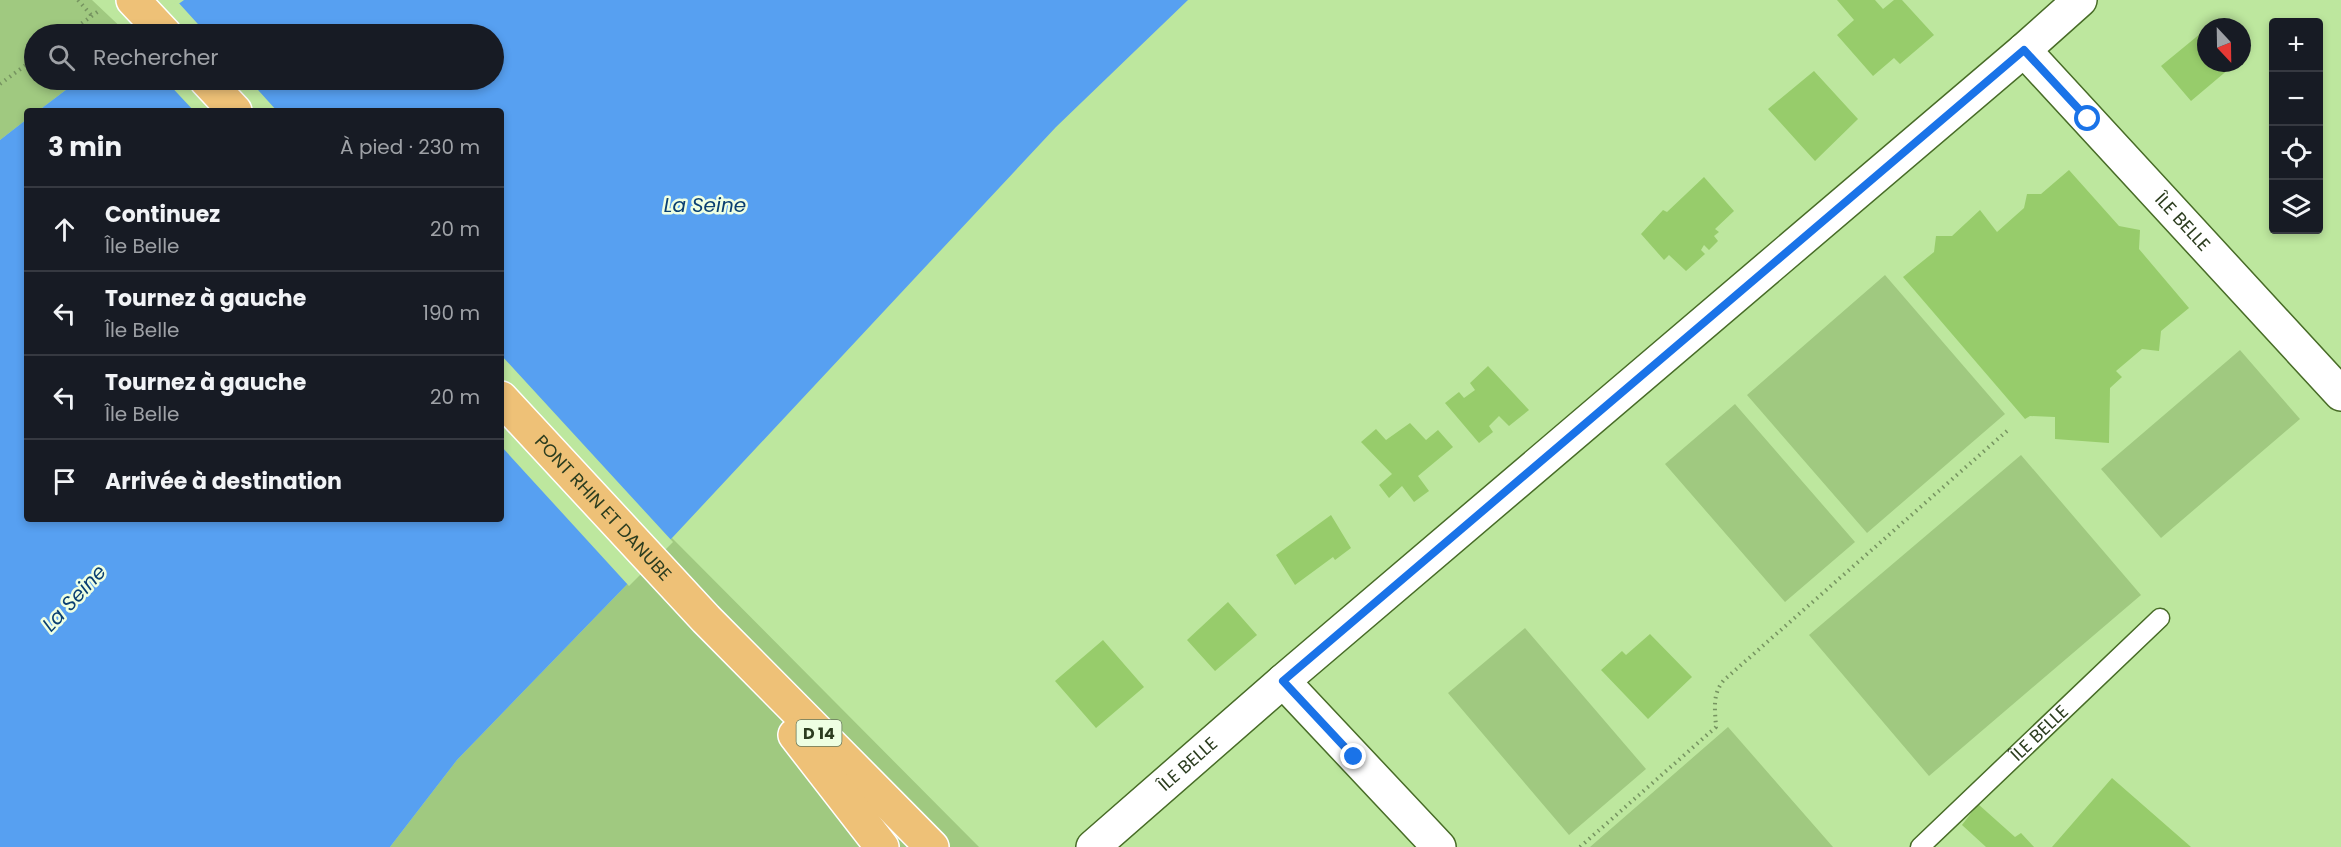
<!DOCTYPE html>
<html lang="fr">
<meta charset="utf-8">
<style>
body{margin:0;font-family:Poppins,sans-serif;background:#20242c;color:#f1f3f6}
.controls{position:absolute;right:18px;top:18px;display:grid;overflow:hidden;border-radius:6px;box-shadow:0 3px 9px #0003}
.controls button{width:54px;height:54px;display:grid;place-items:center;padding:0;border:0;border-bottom:2px solid #363941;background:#171b24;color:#f1f3f6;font:30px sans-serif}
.compass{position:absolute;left:2197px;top:18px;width:54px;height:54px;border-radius:50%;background:#171b24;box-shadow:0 3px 9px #0003;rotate:158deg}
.stop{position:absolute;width:18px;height:18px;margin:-14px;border:4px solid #1a73e8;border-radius:50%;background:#fff}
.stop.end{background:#1a73e8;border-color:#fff;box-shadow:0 2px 6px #0008}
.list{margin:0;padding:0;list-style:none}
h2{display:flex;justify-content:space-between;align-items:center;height:78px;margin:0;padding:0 24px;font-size:26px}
h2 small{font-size:20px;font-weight:400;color:#9ea1a6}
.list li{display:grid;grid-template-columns:39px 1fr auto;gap:18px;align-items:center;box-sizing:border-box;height:84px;padding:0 24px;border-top:2px solid #363941}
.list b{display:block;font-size:22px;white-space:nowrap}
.list p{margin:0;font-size:20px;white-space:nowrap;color:#9ea1a6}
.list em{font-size:20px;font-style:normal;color:#9ea1a6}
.icon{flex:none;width:33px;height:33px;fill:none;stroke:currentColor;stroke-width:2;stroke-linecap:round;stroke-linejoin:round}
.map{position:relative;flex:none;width:2341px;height:847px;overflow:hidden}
.search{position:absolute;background:#171b24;box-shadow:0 3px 9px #0003;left:24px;top:24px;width:480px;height:66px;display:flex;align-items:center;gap:15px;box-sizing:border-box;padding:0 21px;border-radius:33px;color:#9ea1a6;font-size:22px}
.panel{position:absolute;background:#171b24;box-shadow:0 3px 9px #0003;left:24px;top:108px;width:480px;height:414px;border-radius:6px}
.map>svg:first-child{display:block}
.green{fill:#a0c980}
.water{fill:#57a0f1}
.pier{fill:#bde79e}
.building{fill:#97cc6b}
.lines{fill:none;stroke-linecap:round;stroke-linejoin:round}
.service-casing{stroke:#486c27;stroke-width:21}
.minor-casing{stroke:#486c27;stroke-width:36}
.primary-casing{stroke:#fff;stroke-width:36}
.path{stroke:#769460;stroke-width:4;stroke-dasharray:1.5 4.5;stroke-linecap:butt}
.service{stroke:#fff;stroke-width:18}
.minor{stroke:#fff;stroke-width:33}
.primary{stroke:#eec177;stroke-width:33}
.route{stroke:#1a73e8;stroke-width:8}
.labels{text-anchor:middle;stroke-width:5;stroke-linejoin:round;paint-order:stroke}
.shield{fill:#eeffe2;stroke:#66775a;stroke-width:1.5}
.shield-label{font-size:16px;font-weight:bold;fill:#2c3d1f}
.street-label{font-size:18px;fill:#2c3d1f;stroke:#eeffe2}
.water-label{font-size:20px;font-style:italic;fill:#093f72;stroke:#eeffe2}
</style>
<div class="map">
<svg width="2341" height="847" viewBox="0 0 2341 847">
<rect width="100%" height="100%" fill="#bde79e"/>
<path class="green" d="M 0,0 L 92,0 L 128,34 L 34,34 L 34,80 L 79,80 L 38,111 L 27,111 L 27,119 L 0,140 Z
M 1885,275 L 2005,414 L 1867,533 L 1747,395 Z
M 2240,350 L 2300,419 L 2161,538 L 2101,469 Z
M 1735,404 L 1855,542 L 1785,602 L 1665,464 Z
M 2021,455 L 2141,595 L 1929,776 L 1809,635 Z
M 672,538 L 979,847 L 390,847 L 457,760 Z
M 1525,628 L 1646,769 L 1569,835 L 1448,693 Z
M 1728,727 L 1833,847 L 1590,847 Z"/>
<path class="water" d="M 184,0 L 1188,0 L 1056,127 L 672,538 L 457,760 L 390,847 L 0,847 L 0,140 L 27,119 L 27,519 L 501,519 L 501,111 L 38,111 L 79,80 L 494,80 L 494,34 L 137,34 Z"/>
<path class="pier" d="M 177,1 L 207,34 L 134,34 L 135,32 Z
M 165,80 L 249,80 L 277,111 L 194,111 Z
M 501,355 L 673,542 L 629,586 L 501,446 Z"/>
<path class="building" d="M 1837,0 L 1875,0 L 1883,9 L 1894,0 L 1902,0 L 1934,35 L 1900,64 L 1894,58 L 1873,76 L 1837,35 L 1854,20 Z
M 2206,29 L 2206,63 L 2236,63 L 2191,101 L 2161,66 Z
M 1814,71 L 1858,119 L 1815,161 L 1768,109 Z
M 2069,170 L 2119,226 L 2140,230 L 2139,249 L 2189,308 L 2161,331 L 2159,351 L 2142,349 L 2116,371 L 2122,377 L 2110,388 L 2109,443 L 2055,439 L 2055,417 L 2030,416 L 2025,419 L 1903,277 L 1934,252 L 1936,236 L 1952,236 L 1980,210 L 1997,232 L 2024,208 L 2027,194 L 2041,194 Z
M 1704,177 L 1734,211 L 1715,229 L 1719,232 L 1714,236 L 1718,241 L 1709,250 L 1704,245 L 1701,250 L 1705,254 L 1686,271 L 1669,255 L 1664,260 L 1641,234 L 1663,210 L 1667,212 Z
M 1488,366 L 1529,410 L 1509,426 L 1499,416 L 1489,426 L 1493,432 L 1479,443 L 1445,403 L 1459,392 L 1464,398 L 1475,390 L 1470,383 Z
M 1410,423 L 1426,440 L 1438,430 L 1453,447 L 1418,476 L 1429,491 L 1414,502 L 1402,486 L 1389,498 L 1379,485 L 1392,474 L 1361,442 L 1376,429 L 1386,440 Z
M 1331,515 L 1351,548 L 1335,560 L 1333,557 L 1295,585 L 1276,555 Z
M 1228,602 L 1257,635 L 1215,671 L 1187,640 Z
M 1650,634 L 1692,677 L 1648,719 L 1601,670 L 1622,651 L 1626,655 Z
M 1103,640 L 1144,687 L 1096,728 L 1055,681 Z
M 2112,778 L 2191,847 L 2052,847 Z
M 1978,804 L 2015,837 L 2021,833 L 2034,847 L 1986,847 L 1962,825 Z"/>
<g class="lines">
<g class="service-casing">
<g id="service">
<path id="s1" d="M 1920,847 L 2160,618"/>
</g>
</g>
<g class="minor-casing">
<g id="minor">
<path id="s2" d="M 2024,50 L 2341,394"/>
<path d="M 1283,681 L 1439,847"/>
<path id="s3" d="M 1093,847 L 1283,681 L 2024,50 L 2080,0"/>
</g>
</g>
<g class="primary-casing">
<g id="primary">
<path d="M 133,0 L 165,34"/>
<path d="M 206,80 L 235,111"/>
<path id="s4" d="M 501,398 L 706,619 L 932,847"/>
<path d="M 795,735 L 882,847"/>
</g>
</g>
<path class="path" d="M 78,0 L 92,16
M 67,34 L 100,10
M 0,84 L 34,59
M 1580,847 L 1716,727 C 1715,709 1712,694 1724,680 L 2008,430"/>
<use href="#service" class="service"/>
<use href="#minor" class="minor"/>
<use href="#primary" class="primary"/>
</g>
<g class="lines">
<path class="route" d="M 1354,757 L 1283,681 L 2024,50 L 2088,119"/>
</g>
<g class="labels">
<rect class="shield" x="796.5" y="720" width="45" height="26" rx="4.5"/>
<g class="shield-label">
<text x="819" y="739">D 14</text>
</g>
<g class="street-label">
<text dy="6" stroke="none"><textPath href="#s2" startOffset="234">ÎLE BELLE</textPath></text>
<text dy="6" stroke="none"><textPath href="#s4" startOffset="150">PONT RHIN ET DANUBE</textPath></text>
<text dy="6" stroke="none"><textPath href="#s1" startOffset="165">ÎLE BELLE</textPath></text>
<text dy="6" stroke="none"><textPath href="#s3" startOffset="126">ÎLE BELLE</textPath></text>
</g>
<g class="water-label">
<text x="705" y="212">La Seine</text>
<text transform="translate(74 598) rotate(-47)" y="7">La Seine</text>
</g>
</g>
</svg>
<div class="controls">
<button>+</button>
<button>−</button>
<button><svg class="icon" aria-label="locate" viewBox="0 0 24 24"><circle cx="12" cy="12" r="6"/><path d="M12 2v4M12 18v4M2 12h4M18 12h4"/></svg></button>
<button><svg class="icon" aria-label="layers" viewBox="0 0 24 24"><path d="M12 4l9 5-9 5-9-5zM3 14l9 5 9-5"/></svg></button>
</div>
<svg class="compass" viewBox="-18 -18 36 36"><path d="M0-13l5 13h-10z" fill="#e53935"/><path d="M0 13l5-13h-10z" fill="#9ea1a6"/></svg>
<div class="stop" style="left:2088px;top:119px"></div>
<div class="stop end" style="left:1354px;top:757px"></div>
<div class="search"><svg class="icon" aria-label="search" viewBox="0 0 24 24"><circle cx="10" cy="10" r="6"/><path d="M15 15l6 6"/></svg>Rechercher</div>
<section class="panel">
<h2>3 min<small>À pied · 230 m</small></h2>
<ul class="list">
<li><svg class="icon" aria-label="ahead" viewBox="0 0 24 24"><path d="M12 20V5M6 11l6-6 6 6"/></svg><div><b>Continuez</b><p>Île Belle</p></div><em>20 m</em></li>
<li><svg class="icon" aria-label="left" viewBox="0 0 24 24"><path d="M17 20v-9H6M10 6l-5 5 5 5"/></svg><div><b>Tournez à gauche</b><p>Île Belle</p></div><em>190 m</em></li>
<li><svg class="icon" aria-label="left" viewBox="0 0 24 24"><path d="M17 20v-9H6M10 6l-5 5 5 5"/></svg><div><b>Tournez à gauche</b><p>Île Belle</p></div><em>20 m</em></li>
<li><svg class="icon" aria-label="arrive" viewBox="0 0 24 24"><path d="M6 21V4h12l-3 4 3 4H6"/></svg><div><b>Arrivée à destination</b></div></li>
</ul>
</section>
</div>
